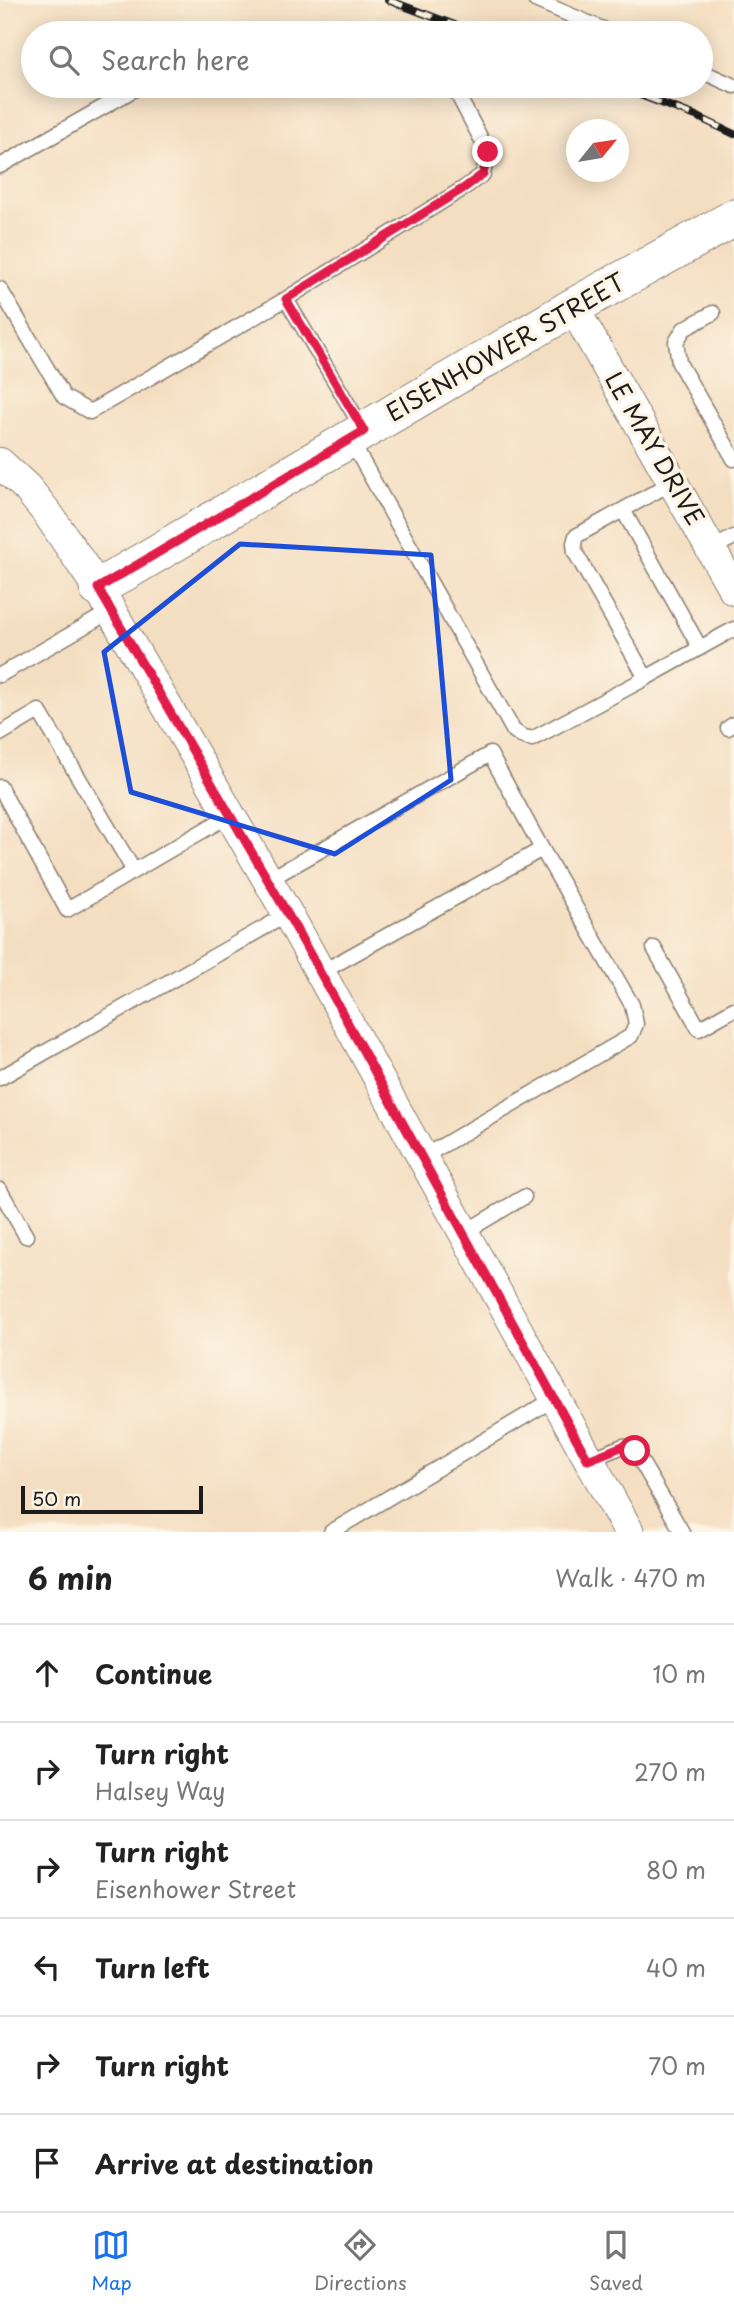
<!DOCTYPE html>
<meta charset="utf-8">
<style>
body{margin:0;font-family:"Playpen Sans",sans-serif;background:#f6f6f6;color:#222}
.compass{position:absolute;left:566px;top:119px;width:63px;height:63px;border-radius:50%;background:#fff;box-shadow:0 4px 18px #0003;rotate:60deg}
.scale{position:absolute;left:21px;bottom:18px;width:182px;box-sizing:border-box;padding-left:7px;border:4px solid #1c1c1c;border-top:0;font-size:19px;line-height:24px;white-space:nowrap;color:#1c1c1c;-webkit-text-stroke:5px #fcf5e5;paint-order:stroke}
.stop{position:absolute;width:21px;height:21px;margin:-16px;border:5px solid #e11d48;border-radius:50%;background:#fff}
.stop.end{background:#e11d48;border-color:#fff;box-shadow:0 2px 7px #0008}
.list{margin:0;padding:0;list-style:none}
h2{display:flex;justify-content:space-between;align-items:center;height:91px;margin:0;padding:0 28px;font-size:30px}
h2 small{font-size:23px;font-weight:400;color:#767676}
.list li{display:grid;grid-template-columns:46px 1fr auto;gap:21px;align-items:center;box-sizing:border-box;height:98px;padding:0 28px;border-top:2px solid #e0e0e0}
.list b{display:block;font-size:26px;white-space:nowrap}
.list p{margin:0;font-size:23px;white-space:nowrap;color:#767676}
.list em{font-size:23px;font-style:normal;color:#767676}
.icon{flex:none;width:38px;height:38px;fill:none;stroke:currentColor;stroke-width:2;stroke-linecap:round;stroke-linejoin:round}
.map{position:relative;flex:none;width:734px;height:1532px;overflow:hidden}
.search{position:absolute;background:#fff;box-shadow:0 4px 18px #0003;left:21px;right:21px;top:21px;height:77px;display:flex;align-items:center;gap:18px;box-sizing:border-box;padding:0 24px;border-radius:38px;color:#767676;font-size:26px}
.sheet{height:679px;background:#fff}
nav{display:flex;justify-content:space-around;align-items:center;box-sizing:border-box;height:98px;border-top:2px solid #e0e0e0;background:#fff;font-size:19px;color:#767676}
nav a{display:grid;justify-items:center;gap:4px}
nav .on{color:#1a73e8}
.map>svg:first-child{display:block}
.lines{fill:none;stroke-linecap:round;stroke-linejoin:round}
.service-casing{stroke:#887d6e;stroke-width:17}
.minor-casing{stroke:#887d6e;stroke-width:32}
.tertiary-casing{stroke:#887d6e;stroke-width:39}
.service{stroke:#fff;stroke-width:14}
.minor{stroke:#fff;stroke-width:30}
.tertiary{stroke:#fff;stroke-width:37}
.rail-casing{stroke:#1c1c1c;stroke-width:8}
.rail{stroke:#fcf5e5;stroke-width:5;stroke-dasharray:16;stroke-linecap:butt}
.route{stroke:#e11d48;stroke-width:9}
.marked{fill:none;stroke:#1d4ed8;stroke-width:5;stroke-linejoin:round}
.labels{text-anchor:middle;stroke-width:7;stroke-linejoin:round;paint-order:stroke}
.street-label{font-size:24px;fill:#1c1c1c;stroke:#fcf5e5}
</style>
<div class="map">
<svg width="734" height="1532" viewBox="0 0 734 1532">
<rect width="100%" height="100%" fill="#fcf5e5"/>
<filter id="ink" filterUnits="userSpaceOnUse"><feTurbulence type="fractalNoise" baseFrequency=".0143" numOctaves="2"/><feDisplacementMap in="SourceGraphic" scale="14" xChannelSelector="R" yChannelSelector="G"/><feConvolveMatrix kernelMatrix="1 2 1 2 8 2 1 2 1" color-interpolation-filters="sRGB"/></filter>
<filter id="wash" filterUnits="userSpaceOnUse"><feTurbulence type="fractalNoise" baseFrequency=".00686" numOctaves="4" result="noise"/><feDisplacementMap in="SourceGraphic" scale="28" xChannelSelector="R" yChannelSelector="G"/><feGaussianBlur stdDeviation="1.57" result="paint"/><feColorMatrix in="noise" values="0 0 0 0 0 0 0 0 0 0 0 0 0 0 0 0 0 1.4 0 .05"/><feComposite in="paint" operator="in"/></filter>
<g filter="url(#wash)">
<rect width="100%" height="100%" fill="#f4dec1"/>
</g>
<g filter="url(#ink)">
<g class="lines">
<g class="service-casing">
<path id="service" d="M 535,0 L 612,33
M 231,33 L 280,31 L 303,33
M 701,71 L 734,86
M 0,166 L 140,86
M 0,289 L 64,397 L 90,412 L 286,299 L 464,188 L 483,174 L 488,152 L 453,86
M 286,299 L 364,431
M 713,313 L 684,329 L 676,342 L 679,363 L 734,459
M 351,441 L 513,730 L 521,736 L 532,739 L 646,678
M 673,482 L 576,536 L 574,543 L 575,552 L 646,678 L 734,629
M 623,510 L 700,648
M 711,549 L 734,537
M 0,675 L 111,611
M 728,728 L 734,724
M 0,734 L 39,711 L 134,871
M 0,787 L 67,910 L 230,815
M 268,880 L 490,754 L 542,849 L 320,973
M 654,948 L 699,1029 L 734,1009
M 0,1078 L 288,914
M 421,1158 L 631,1036 L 636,1024 L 632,1005 L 542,849
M 0,1190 L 26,1236
M 463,1233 L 524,1197
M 588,1460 L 623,1446 L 635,1451 L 682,1532
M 331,1532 L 554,1399"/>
</g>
<g class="minor-casing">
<path id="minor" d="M 573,307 L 734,590
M 0,463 L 27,488 L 48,514 L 98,588 L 294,925 L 629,1532"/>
</g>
<g class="tertiary-casing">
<path id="tertiary" d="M 98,588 L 573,307 L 734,218"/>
</g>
<use href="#service" class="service"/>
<use href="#minor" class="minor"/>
<use href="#tertiary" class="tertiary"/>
<g class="rail-casing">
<path id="rail" d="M 388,0 L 476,33
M 616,86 L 696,116 L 734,134"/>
</g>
<use href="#rail" class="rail"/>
</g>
</g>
<g class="lines" filter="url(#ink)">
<path class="route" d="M 488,152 L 483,174 L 464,188 L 286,299 L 364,431 L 98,588 L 294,925 L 588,1460 L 623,1446 L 635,1451"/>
</g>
<path class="marked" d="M 240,544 L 431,555 L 451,780 L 335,854 L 131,792 L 104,652 Z"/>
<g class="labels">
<g class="street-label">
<text transform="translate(506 348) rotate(-30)" y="8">EISENHOWER STREET</text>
<text transform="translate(654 449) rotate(60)" y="8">LE MAY DRIVE</text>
</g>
</g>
</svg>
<svg class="compass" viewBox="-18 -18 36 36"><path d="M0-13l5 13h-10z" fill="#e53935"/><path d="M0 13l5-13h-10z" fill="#767676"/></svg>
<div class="scale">50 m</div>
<div class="stop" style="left:635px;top:1451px"></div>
<div class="stop end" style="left:488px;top:152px"></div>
<div class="search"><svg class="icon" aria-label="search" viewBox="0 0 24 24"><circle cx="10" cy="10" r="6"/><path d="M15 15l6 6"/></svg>Search here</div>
</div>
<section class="sheet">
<h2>6 min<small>Walk · 470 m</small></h2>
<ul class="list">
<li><svg class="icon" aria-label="ahead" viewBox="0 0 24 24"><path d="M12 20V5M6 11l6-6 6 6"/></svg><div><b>Continue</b></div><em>10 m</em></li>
<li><svg class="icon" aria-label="right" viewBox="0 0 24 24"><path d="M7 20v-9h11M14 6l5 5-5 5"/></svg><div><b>Turn right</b><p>Halsey Way</p></div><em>270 m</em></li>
<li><svg class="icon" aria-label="right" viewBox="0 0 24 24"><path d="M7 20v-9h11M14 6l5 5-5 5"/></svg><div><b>Turn right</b><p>Eisenhower Street</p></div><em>80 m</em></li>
<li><svg class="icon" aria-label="left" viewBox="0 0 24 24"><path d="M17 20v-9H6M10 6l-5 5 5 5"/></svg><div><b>Turn left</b></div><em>40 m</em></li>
<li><svg class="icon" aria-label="right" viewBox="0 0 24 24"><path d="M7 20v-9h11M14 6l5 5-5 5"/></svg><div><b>Turn right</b></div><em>70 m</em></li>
<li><svg class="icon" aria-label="arrive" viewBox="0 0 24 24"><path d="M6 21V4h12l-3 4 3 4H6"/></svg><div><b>Arrive at destination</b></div></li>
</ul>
</section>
<nav>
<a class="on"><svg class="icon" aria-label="map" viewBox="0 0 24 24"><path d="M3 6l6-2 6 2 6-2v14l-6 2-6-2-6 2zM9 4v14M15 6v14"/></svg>Map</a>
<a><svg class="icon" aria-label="directions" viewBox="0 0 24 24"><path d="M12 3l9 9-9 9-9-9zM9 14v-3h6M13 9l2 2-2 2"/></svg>Directions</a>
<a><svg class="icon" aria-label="saved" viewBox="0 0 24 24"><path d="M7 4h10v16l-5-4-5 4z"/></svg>Saved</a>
</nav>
